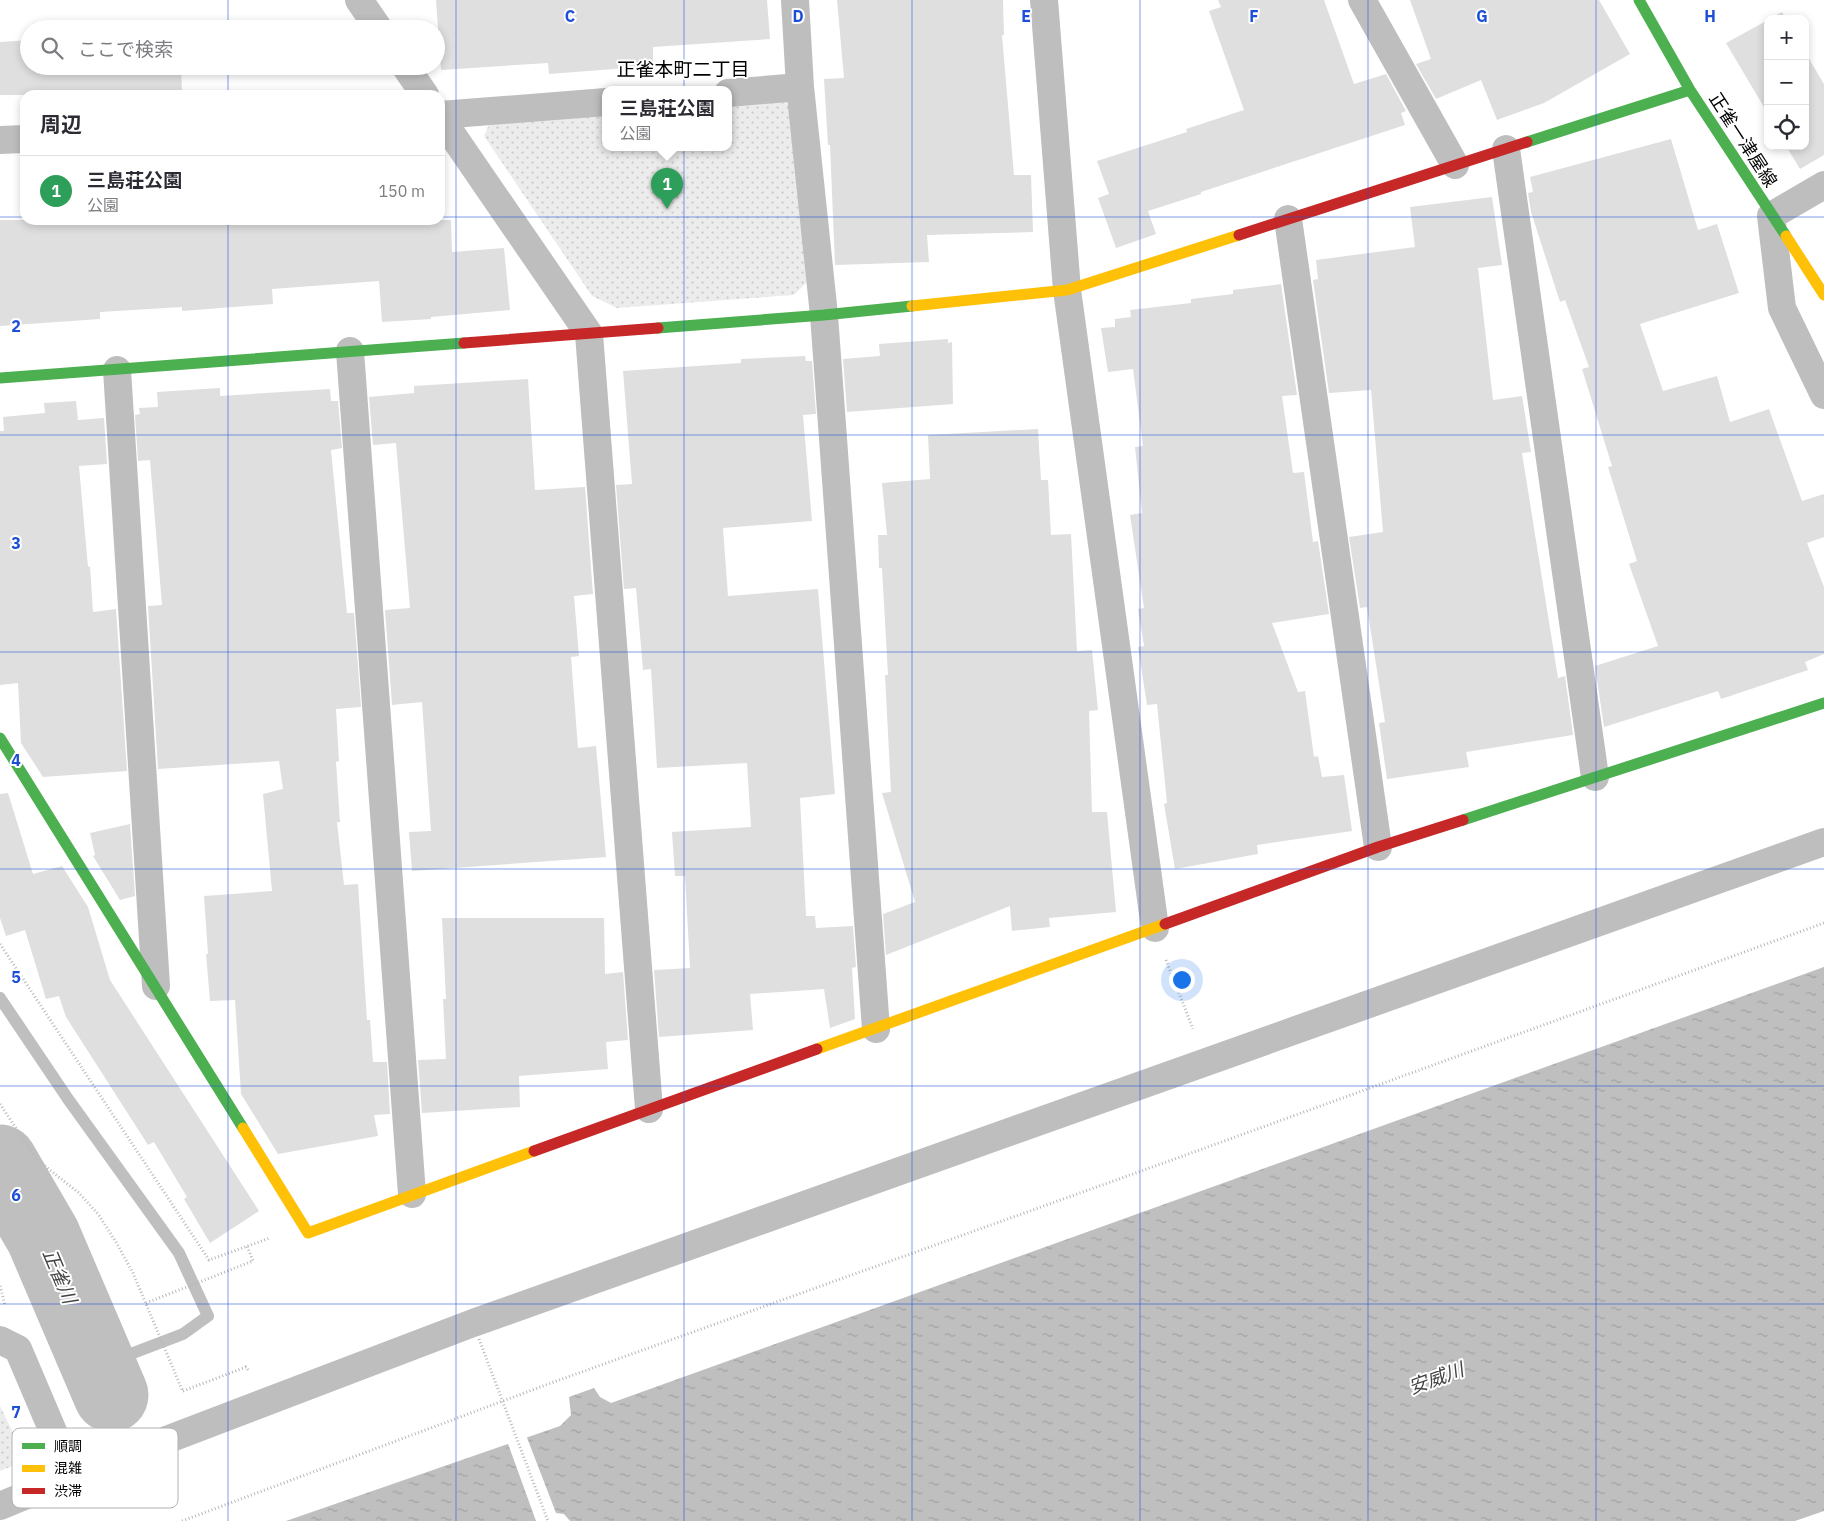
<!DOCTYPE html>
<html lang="ja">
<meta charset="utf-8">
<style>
body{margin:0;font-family:"IBM Plex Sans","Noto Sans JP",sans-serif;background:#f7f7f7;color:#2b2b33}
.controls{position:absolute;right:15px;top:15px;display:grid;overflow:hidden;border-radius:10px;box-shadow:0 2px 8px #0003}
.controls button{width:45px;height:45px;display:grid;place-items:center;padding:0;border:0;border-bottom:1px solid #e1e1e2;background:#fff;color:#2b2b33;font:25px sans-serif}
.you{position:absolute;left:1181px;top:979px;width:18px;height:18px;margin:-12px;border:4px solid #fff;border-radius:50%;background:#1a73e8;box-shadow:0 0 0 8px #1a73e833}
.badge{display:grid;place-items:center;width:32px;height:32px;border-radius:50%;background:#2563eb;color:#fff;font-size:16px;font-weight:700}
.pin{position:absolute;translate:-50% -41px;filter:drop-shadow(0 1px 2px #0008)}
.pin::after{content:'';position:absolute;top:26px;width:18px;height:15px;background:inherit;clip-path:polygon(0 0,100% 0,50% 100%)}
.popup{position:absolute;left:602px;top:86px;width:130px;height:65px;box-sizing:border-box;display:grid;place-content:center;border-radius:10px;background:#fff;filter:drop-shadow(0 1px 4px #0005);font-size:16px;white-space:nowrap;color:#7c7c81}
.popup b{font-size:19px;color:#2b2b33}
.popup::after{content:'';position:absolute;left:50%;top:100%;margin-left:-10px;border:10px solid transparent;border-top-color:#fff}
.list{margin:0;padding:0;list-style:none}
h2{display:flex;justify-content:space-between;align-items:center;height:65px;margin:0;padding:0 20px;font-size:21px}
h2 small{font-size:16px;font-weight:400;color:#7c7c81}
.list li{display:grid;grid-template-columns:32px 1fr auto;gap:15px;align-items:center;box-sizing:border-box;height:70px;padding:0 20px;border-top:1px solid #e1e1e2}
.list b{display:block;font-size:19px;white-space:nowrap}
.list p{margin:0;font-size:16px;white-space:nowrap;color:#7c7c81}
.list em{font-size:16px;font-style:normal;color:#7c7c81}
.icon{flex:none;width:28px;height:28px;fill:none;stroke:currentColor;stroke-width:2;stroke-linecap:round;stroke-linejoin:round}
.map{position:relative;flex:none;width:1824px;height:1521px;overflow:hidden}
.search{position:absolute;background:#fff;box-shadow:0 2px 8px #0003;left:20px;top:20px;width:425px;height:55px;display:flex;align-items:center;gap:12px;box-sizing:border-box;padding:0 18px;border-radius:28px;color:#7c7c81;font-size:19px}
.panel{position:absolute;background:#fff;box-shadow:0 2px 8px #0003;left:20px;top:90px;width:425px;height:135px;border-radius:15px}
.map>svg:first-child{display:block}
.park{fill:url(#park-dots)}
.water{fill:url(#water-ripples)}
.pier{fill:#fff}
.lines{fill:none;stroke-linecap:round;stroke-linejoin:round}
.stream{stroke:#bfbfbf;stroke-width:12}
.river{stroke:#bfbfbf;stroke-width:75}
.building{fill:#dfdfdf}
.path{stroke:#b9b9b9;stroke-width:3;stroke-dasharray:1 2.5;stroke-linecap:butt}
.street{stroke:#bebebe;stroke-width:28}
.fast{stroke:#4caf50;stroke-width:11}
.slow{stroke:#ffc107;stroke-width:11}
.jam{stroke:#c62828;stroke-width:11}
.path-bridge{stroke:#b9b9b9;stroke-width:3;stroke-dasharray:1 2.5;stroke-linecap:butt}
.grid{fill:none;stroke:#1d4ed8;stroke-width:1;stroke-opacity:0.55}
.labels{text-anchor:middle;stroke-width:4;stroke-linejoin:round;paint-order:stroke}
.street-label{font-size:18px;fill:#000;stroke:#fff}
.neighbourhood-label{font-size:19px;fill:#000;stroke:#fff}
.water-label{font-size:19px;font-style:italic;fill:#444;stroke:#fff}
.key{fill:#fff;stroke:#b2b2b2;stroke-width:1}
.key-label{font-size:14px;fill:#000}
.grid-label{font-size:16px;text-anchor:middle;font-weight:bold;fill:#1d4ed8;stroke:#fff;stroke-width:4;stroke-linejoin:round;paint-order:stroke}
</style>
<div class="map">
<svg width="1824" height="1521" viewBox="0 0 1824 1521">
<defs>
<pattern id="park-dots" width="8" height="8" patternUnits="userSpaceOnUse" patternTransform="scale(1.25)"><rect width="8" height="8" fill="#ececec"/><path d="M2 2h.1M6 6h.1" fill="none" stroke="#c9c9c9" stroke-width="1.8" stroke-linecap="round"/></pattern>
<pattern id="water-ripples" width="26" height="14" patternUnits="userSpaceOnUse" patternTransform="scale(1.25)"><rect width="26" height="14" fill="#bfbfbf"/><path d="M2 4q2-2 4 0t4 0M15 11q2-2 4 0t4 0" fill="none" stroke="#a2a2a2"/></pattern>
</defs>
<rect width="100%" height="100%" fill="#fff"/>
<path class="park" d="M 786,102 L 794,120 L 808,281 L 794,295 L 617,308 L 592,296 L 484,136 L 490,122 L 606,114 L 606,148 L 728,148 L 728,106 Z
M 0,1406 L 20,1447 L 12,1466 L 0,1471 Z"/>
<path class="water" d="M 1824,967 L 1824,1511 L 1795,1521 L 286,1521 L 560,1426 L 571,1415 L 569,1397 L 594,1388 L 600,1397 L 611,1403 Z"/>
<path class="pier" d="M 526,1435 L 556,1513 L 564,1514 L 570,1521 L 536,1521 L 507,1441 Z"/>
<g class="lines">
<path class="stream" d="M 0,998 L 68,1099 L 179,1253 L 208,1316 L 183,1334 L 99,1366"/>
<path class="river" d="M 0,1162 L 43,1236 L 111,1395"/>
</g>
<path class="building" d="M 436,0 L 767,0 L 770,39 L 653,47 L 653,66 L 549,74 L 548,63 L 441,70 Z
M 837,0 L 1003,0 L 1004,35 L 1002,35 L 1014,175 L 1031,175 L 1033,232 L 927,235 L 929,262 L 835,265 L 830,145 L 828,145 L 824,79 L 844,78 Z
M 1218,0 L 1324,0 L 1354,84 L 1386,74 L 1406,111 L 1401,113 L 1405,125 L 1201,192 L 1201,194 L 1148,211 L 1156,234 L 1116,248 L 1098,198 L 1109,194 L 1097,161 L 1187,132 L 1186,129 L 1244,110 L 1209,11 L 1221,7 Z
M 1410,0 L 1599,0 L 1630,54 L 1544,103 L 1497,120 L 1481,80 L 1436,99 L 1416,64 L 1431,59 Z
M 1782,12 L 1786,19 L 1769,19 Z
M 1768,20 L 1768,114 L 1726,43 Z
M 29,40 L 29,66 L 181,66 L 182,92 L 134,95 L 0,95 L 0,42 Z
M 1805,52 L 1824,84 L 1824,155 L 1800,169 L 1786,146 L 1805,146 Z
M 1671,139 L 1698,230 L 1717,224 L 1739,293 L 1640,324 L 1663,391 L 1717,376 L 1730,422 L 1769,409 L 1802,501 L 1824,494 L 1824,537 L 1807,543 L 1824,587 L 1824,654 L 1805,662 L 1808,670 L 1721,699 L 1718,691 L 1604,727 L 1595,666 L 1658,646 L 1629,564 L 1637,561 L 1608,467 L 1612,466 L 1582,369 L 1589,367 L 1565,300 L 1560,302 L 1531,212 L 1528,193 L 1533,192 L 1530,177 Z
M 1492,197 L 1502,265 L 1478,268 L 1493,400 L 1522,396 L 1531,452 L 1522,453 L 1558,678 L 1565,676 L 1573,735 L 1466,752 L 1469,767 L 1387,779 L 1379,723 L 1385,722 L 1367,607 L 1360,608 L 1349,537 L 1383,532 L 1371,390 L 1329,393 L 1313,280 L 1318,279 L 1316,260 L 1415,247 L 1410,207 Z
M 0,220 L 451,220 L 452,252 L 504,248 L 510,310 L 431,317 L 431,319 L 382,322 L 379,281 L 272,289 L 273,304 L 182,311 L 182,307 L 100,312 L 100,319 L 0,326 Z
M 1281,284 L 1297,395 L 1282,396 L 1293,473 L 1304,472 L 1313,542 L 1318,541 L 1329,614 L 1272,623 L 1298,692 L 1305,691 L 1314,757 L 1318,756 L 1322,777 L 1344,775 L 1352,831 L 1257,845 L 1258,854 L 1175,869 L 1164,804 L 1167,803 L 1157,704 L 1147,705 L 1138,647 L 1144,646 L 1138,609 L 1144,608 L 1130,515 L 1142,513 L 1135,447 L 1143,446 L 1133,369 L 1108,372 L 1101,328 L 1115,327 L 1115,319 L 1131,317 L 1130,310 L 1191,303 L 1191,299 L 1233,294 L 1233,290 Z
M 948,339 L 948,343 L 952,342 L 953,404 L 847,412 L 843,359 L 880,356 L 879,344 Z
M 805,356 L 806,361 L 812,361 L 816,414 L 803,415 L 812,521 L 723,528 L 728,596 L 818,589 L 835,794 L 800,798 L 806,916 L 815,916 L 816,928 L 853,926 L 856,967 L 852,968 L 855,1019 L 830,1028 L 824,989 L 750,994 L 753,1030 L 659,1037 L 654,970 L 690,968 L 685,876 L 675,876 L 672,832 L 751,827 L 747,763 L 657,768 L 651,669 L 643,670 L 636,588 L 624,589 L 616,485 L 632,484 L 623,371 L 741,363 L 741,359 Z
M 528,379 L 535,490 L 585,487 L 593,594 L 574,596 L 579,656 L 571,657 L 578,748 L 596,746 L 606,857 L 412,871 L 409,832 L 431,831 L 422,702 L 392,705 L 385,610 L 410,608 L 396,443 L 373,445 L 369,397 L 414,393 L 414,386 Z
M 220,388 L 220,396 L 330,389 L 331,401 L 338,401 L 342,448 L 331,450 L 347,613 L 354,613 L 361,707 L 336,709 L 339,761 L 336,762 L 340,822 L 337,822 L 344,885 L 358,884 L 367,1020 L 370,1020 L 373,1062 L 387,1062 L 390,1114 L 374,1115 L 378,1136 L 278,1154 L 241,1094 L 235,1000 L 210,1001 L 206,954 L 208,954 L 204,896 L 272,891 L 263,794 L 283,789 L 279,761 L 158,769 L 148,606 L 162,605 L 150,460 L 138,461 L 135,415 L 140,414 L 139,408 L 158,407 L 157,392 Z
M 76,401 L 78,420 L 104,418 L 107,464 L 79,466 L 88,567 L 90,566 L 93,612 L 116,609 L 127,771 L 43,777 L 21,743 L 18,683 L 0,685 L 0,431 L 4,431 L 3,417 L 45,413 L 44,403 Z
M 1038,429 L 1041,480 L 1048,480 L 1051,535 L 1071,534 L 1077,651 L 1092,650 L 1098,710 L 1089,711 L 1092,812 L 1107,812 L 1116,912 L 1049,918 L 1050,927 L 1012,931 L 1010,906 L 886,955 L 883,914 L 915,902 L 882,793 L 891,792 L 885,675 L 888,675 L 882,568 L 879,568 L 878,535 L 887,535 L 882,483 L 930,479 L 928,435 Z
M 8,793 L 33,874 L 62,866 L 88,907 L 110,980 L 259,1211 L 210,1243 L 184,1199 L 187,1197 L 154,1142 L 148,1145 L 66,1017 L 59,996 L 46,999 L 25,930 L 6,936 L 0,918 L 0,794 Z
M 130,824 L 135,896 L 120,900 L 93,856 L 95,855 L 90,833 Z
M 442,918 L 604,918 L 605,974 L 623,972 L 628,1040 L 606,1042 L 608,1069 L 519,1076 L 520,1107 L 422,1113 L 418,1060 L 446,1059 L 443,999 L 446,999 Z"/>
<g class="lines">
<path class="path" d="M 0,944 L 209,1260 L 270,1238
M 1166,960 L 1193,1029
M 0,1104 L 36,1159 L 79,1193 L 98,1214 L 116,1242 L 133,1273 L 183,1392
M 0,1286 L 5,1305
M 146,1303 L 253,1261 L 247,1246
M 183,1391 L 246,1367 L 248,1370
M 182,1521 L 551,1383 L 1183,1156 L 1824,923"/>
<path class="street" d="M 359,0 L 379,29
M 795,0 L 800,87 L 824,315 L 876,1029
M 1044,0 L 1067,290 L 1155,928
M 1362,0 L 1455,165
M 405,66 L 425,95
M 728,93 L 800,87
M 440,115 L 606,102
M 440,117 L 589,334 L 649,1109
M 0,140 L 25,139
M 1506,149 L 1595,777
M 1824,185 L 1771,216 L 1782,308 L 1824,395
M 1288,219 L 1378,847
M 350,351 L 412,1194
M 117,370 L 156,986
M 0,1340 L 18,1349 L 72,1476
M 0,1506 L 72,1476 L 473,1323 L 1824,842"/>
<path class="fast" d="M 1639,0 L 1690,90 L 1786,236
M 1527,142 L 1690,90
M 658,328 L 824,315 L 912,306
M 0,378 L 464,343
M 0,738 L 243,1128
M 1463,820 L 1824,703"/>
<path class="slow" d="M 1786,236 L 1824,295
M 912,306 L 1067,290 L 1239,235
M 817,1049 L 1165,924
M 243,1128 L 308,1233 L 534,1151"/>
<path class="jam" d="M 1239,235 L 1527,142
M 464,343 L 658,328
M 1165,924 L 1378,847 L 1463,820
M 534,1151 L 817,1049"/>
<path class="path-bridge" d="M 479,1339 L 548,1521"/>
</g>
<path class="grid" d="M 228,0 L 228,29M 456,0 L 456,1521M 684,0 L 684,1521M 912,0 L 912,1521M 1140,0 L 1140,1521M 1368,0 L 1368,1521M 1596,0 L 1596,1521M 228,66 L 228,95M 0,217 L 25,217M 440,217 L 1824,217M 228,220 L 228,1521M 0,435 L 1824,435M 0,652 L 1824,652M 0,869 L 1824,869M 0,1086 L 1824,1086M 0,1304 L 1824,1304"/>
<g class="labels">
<g class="street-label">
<text transform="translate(1743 140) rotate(57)" y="6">正雀一津屋線</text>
</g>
<g class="neighbourhood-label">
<text x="683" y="76">正雀本町二丁目</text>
</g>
<g class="water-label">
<text transform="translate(60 1276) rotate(67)" y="7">正雀川</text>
<text transform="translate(1436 1378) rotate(-20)" y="7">安威川</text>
</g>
</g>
<rect x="12" y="1428" width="166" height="80" rx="8" class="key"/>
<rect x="22" y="1443" width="23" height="6" fill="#4caf50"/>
<rect x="22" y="1465" width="23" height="7" fill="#ffc107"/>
<rect x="22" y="1488" width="23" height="6" fill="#c62828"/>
<g class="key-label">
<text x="54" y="1451">順調</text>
<text x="54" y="1473">混雑</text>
<text x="54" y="1496">渋滞</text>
</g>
<g class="grid-label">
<text x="570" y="22">C</text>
<text x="798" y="22">D</text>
<text x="1026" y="22">E</text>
<text x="1254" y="22">F</text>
<text x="1482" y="22">G</text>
<text x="1710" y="22">H</text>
<text x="16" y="332">2</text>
<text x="16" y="549">3</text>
<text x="16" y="766">4</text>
<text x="16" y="983">5</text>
<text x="16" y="1201">6</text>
<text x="16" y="1418">7</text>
</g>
</svg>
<div class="controls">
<button>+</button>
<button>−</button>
<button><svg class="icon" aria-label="locate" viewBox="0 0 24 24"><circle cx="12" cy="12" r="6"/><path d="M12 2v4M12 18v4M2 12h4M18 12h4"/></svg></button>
</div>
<div class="you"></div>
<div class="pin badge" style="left:667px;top:209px;background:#2e9e5b">1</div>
<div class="popup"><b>三島荘公園</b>公園</div>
<div class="search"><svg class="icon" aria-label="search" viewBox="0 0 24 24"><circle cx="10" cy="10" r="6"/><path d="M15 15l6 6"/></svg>ここで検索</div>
<section class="panel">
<h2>周辺<small></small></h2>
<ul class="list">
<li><span class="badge" style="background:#2e9e5b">1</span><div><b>三島荘公園</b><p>公園</p></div><em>150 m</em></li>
</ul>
</section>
</div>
